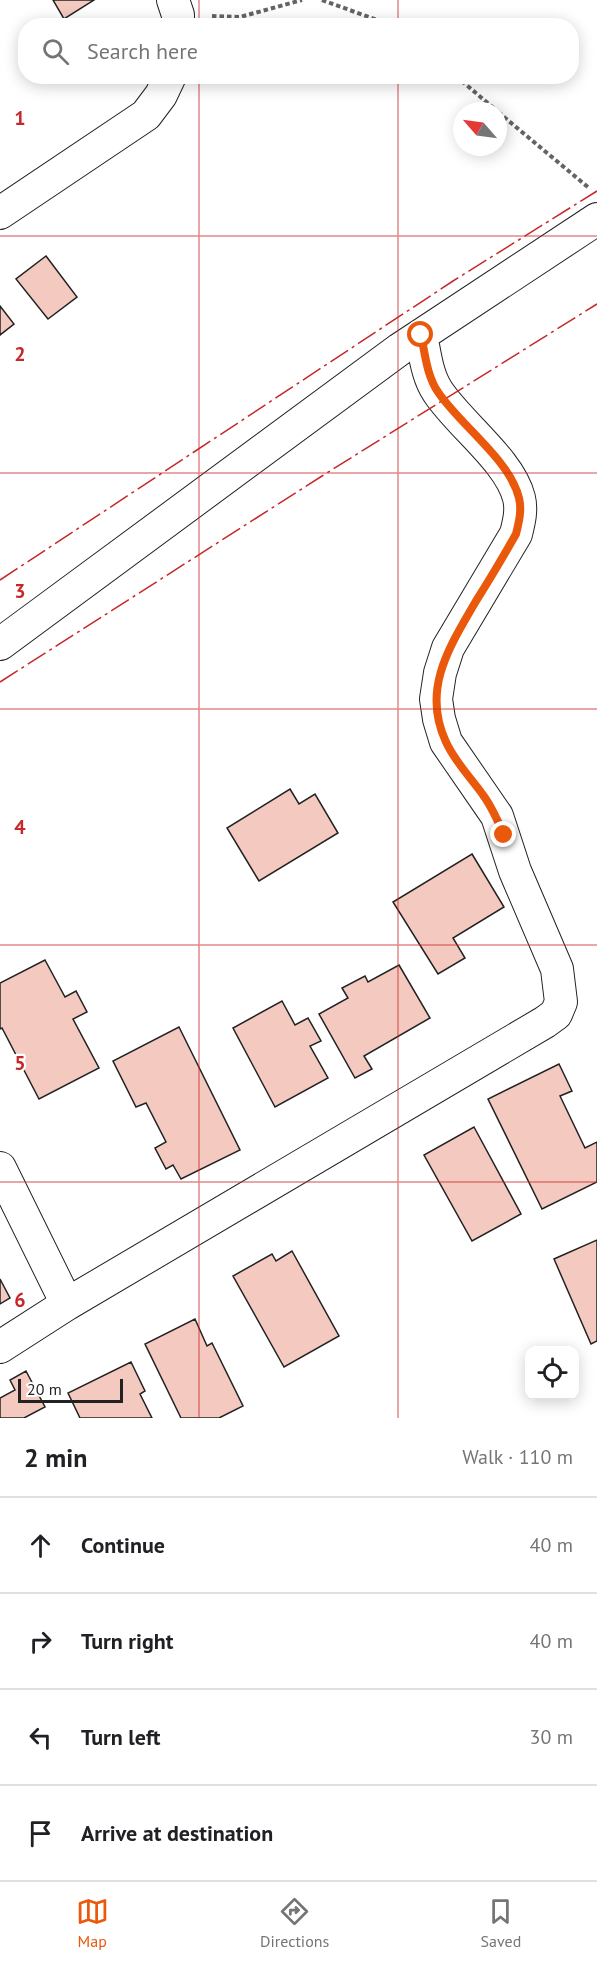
<!DOCTYPE html>
<meta charset="utf-8">
<style>
body{margin:0;font-family:"PT Sans",sans-serif;background:#f6f6f6;color:#202124}
.controls{position:absolute;right:18px;bottom:18px;display:grid;overflow:hidden;border-radius:12px;box-shadow:0 3px 15px #0003}
.controls button{width:54px;height:54px;display:grid;place-items:center;padding:0;border:0;border-bottom:2px solid #e0e0e0;background:#fff;color:#202124;font:30px sans-serif}
.compass{position:absolute;left:453px;top:102px;width:54px;height:54px;border-radius:50%;background:#fff;box-shadow:0 3px 15px #0003;rotate:298deg}
.scale{position:absolute;left:18px;bottom:15px;width:105px;box-sizing:border-box;padding-left:6px;border:3px solid #222;border-top:0;font-size:16px;line-height:21px;white-space:nowrap;color:#222;-webkit-text-stroke:4px #fff;paint-order:stroke}
.stop{position:absolute;width:18px;height:18px;margin:-14px;border:4px solid #ea580c;border-radius:50%;background:#fff}
.stop.end{background:#ea580c;border-color:#fff;box-shadow:0 2px 6px #0008}
.list{margin:0;padding:0;list-style:none}
h2{display:flex;justify-content:space-between;align-items:center;height:78px;margin:0;padding:0 24px;font-size:26px}
h2 small{font-size:20px;font-weight:400;color:#757577}
.list li{display:grid;grid-template-columns:39px 1fr auto;gap:18px;align-items:center;box-sizing:border-box;height:96px;padding:0 24px;border-top:2px solid #e0e0e0}
.list b{display:block;font-size:22px;white-space:nowrap}
.list em{font-size:20px;font-style:normal;color:#757577}
.icon{flex:none;width:33px;height:33px;fill:none;stroke:currentColor;stroke-width:2;stroke-linecap:round;stroke-linejoin:round}
.map{position:relative;flex:none;width:597px;height:1418px;overflow:hidden}
.search{position:absolute;background:#fff;box-shadow:0 3px 15px #0003;left:18px;right:18px;top:18px;height:66px;display:flex;align-items:center;gap:15px;box-sizing:border-box;padding:0 21px;border-radius:24px;color:#757577;font-size:22px}
.sheet{height:462px;background:#fff}
nav{display:flex;justify-content:space-around;align-items:center;box-sizing:border-box;height:84px;border-top:2px solid #e0e0e0;background:#fff;font-size:16px;color:#757577}
nav a{display:grid;justify-items:center;gap:3px}
nav .on{color:#ea580c}
.map>svg:first-child{display:block}
.building{fill:#f3c9c0;stroke:#222;stroke-width:1.5}
.lines{fill:none;stroke-linecap:round;stroke-linejoin:round}
.minor-casing{stroke:#222;stroke-width:34}
.path{stroke:#646464;stroke-width:4;stroke-dasharray:4.5 3;stroke-linecap:butt}
.minor{stroke:#fff;stroke-width:32}
.power{stroke:#c62828;stroke-width:1.5;stroke-dasharray:21 4.5 3 4.5;stroke-linecap:butt}
.route{stroke:#ea580c;stroke-width:8}
.grid{fill:none;stroke:#c62828;stroke-width:1.5;stroke-opacity:0.55}
.grid-label{font-size:20px;text-anchor:middle;font-weight:bold;fill:#c62828;stroke:#fff;stroke-width:4.5;stroke-linejoin:round;paint-order:stroke}
</style>
<div class="map">
<svg width="597" height="1418" viewBox="0 0 597 1418">
<rect width="100%" height="100%" fill="#fff"/>
<path class="building" d="M 53,0 L 94,0 L 64,19 Z
M 46,256 L 77,297 L 48,319 L 16,279 Z
M 0,306 L 14,324 L 0,335 Z
M 290,789 L 299,804 L 315,794 L 338,833 L 259,881 L 227,828 Z
M 472,854 L 504,907 L 453,938 L 465,958 L 438,974 L 393,902 Z
M 45,960 L 65,997 L 76,991 L 87,1012 L 73,1019 L 99,1068 L 39,1099 L 2,1028 L 0,1029 L 0,983 Z
M 399,965 L 430,1018 L 364,1056 L 372,1069 L 355,1078 L 319,1014 L 348,998 L 342,988 L 365,976 L 368,982 Z
M 282,1001 L 295,1025 L 308,1018 L 321,1041 L 310,1046 L 328,1078 L 275,1107 L 233,1028 Z
M 179,1027 L 240,1150 L 181,1179 L 173,1165 L 166,1169 L 155,1148 L 166,1142 L 146,1103 L 136,1107 L 113,1061 Z
M 559,1064 L 572,1091 L 560,1096 L 585,1148 L 597,1142 L 597,1182 L 542,1209 L 488,1099 Z
M 474,1127 L 521,1214 L 472,1241 L 424,1155 Z
M 597,1240 L 597,1341 L 591,1344 L 554,1259 Z
M 292,1251 L 339,1336 L 284,1367 L 233,1276 L 272,1254 L 276,1261 Z
M 0,1279 L 10,1298 L 0,1304 Z
M 195,1319 L 207,1346 L 212,1343 L 243,1406 L 219,1418 L 181,1418 L 145,1344 Z
M 131,1362 L 145,1391 L 140,1394 L 152,1418 L 80,1418 L 68,1393 Z
M 26,1371 L 45,1407 L 24,1418 L 0,1418 L 0,1398 L 15,1390 L 10,1380 Z"/>
<g class="lines">
<g class="minor-casing">
<path id="minor" d="M 173,0 L 178,15 L 178,26
M 0,213 L 146,115 L 161,95 L 170,76
M 0,644 L 400,349 L 597,219
M 0,1168 L 67,1304
M 0,1347 L 67,1304 L 545,1022 L 556,1014 L 561,1002 L 557,969 L 515,871 L 497,816 L 446,742 L 439,719 L 436,699 L 440,673 L 448,648 L 516,534 C 519,522 522,510 519,498 C 510,461 460,425 438,392 C 427,376 425,354 421,335"/>
</g>
<path class="path" d="M 322,0 L 377,20 L 384,26
M 212,16 L 240,17 L 302,0
M 456,76 L 497,111
M 498,112 L 589,188"/>
<use href="#minor" class="minor"/>
<path class="power" d="M 0,580 L 453,281 L 597,191
M 0,682 L 322,476 L 597,304"/>
</g>
<g class="lines">
<path class="route" d="M 421,335 C 425,354 427,376 438,392 C 460,425 510,460 519,498 C 522,510 519,522 516,534 C 503,557 490,579 476,601 C 450,646 421,689 446,742 C 455,762 471,778 483,795 C 492,807 498,821 504,835"/>
</g>
<path class="grid" d="M 199,0 L 199,26M 398,0 L 398,26M 199,76 L 199,1418M 398,76 L 398,1418M 0,236 L 597,236M 0,473 L 597,473M 0,709 L 597,709M 0,945 L 597,945M 0,1182 L 597,1182"/>
<g class="grid-label">
<text x="20" y="125">1</text>
<text x="20" y="361">2</text>
<text x="20" y="598">3</text>
<text x="20" y="834">4</text>
<text x="20" y="1070">5</text>
<text x="20" y="1307">6</text>
</g>
</svg>
<div class="controls">
<button><svg class="icon" aria-label="locate" viewBox="0 0 24 24"><circle cx="12" cy="12" r="6"/><path d="M12 2v4M12 18v4M2 12h4M18 12h4"/></svg></button>
</div>
<svg class="compass" viewBox="-18 -18 36 36"><path d="M0-13l5 13h-10z" fill="#e53935"/><path d="M0 13l5-13h-10z" fill="#757577"/></svg>
<div class="scale">20 m</div>
<div class="stop" style="left:421px;top:335px"></div>
<div class="stop end" style="left:504px;top:835px"></div>
<div class="search"><svg class="icon" aria-label="search" viewBox="0 0 24 24"><circle cx="10" cy="10" r="6"/><path d="M15 15l6 6"/></svg>Search here</div>
</div>
<section class="sheet">
<h2>2 min<small>Walk · 110 m</small></h2>
<ul class="list">
<li><svg class="icon" aria-label="ahead" viewBox="0 0 24 24"><path d="M12 20V5M6 11l6-6 6 6"/></svg><div><b>Continue</b></div><em>40 m</em></li>
<li><svg class="icon" aria-label="right" viewBox="0 0 24 24"><path d="M7 20v-9h11M14 6l5 5-5 5"/></svg><div><b>Turn right</b></div><em>40 m</em></li>
<li><svg class="icon" aria-label="left" viewBox="0 0 24 24"><path d="M17 20v-9H6M10 6l-5 5 5 5"/></svg><div><b>Turn left</b></div><em>30 m</em></li>
<li><svg class="icon" aria-label="arrive" viewBox="0 0 24 24"><path d="M6 21V4h12l-3 4 3 4H6"/></svg><div><b>Arrive at destination</b></div></li>
</ul>
</section>
<nav>
<a class="on"><svg class="icon" aria-label="map" viewBox="0 0 24 24"><path d="M3 6l6-2 6 2 6-2v14l-6 2-6-2-6 2zM9 4v14M15 6v14"/></svg>Map</a>
<a><svg class="icon" aria-label="directions" viewBox="0 0 24 24"><path d="M12 3l9 9-9 9-9-9zM9 14v-3h6M13 9l2 2-2 2"/></svg>Directions</a>
<a><svg class="icon" aria-label="saved" viewBox="0 0 24 24"><path d="M7 4h10v16l-5-4-5 4z"/></svg>Saved</a>
</nav>
